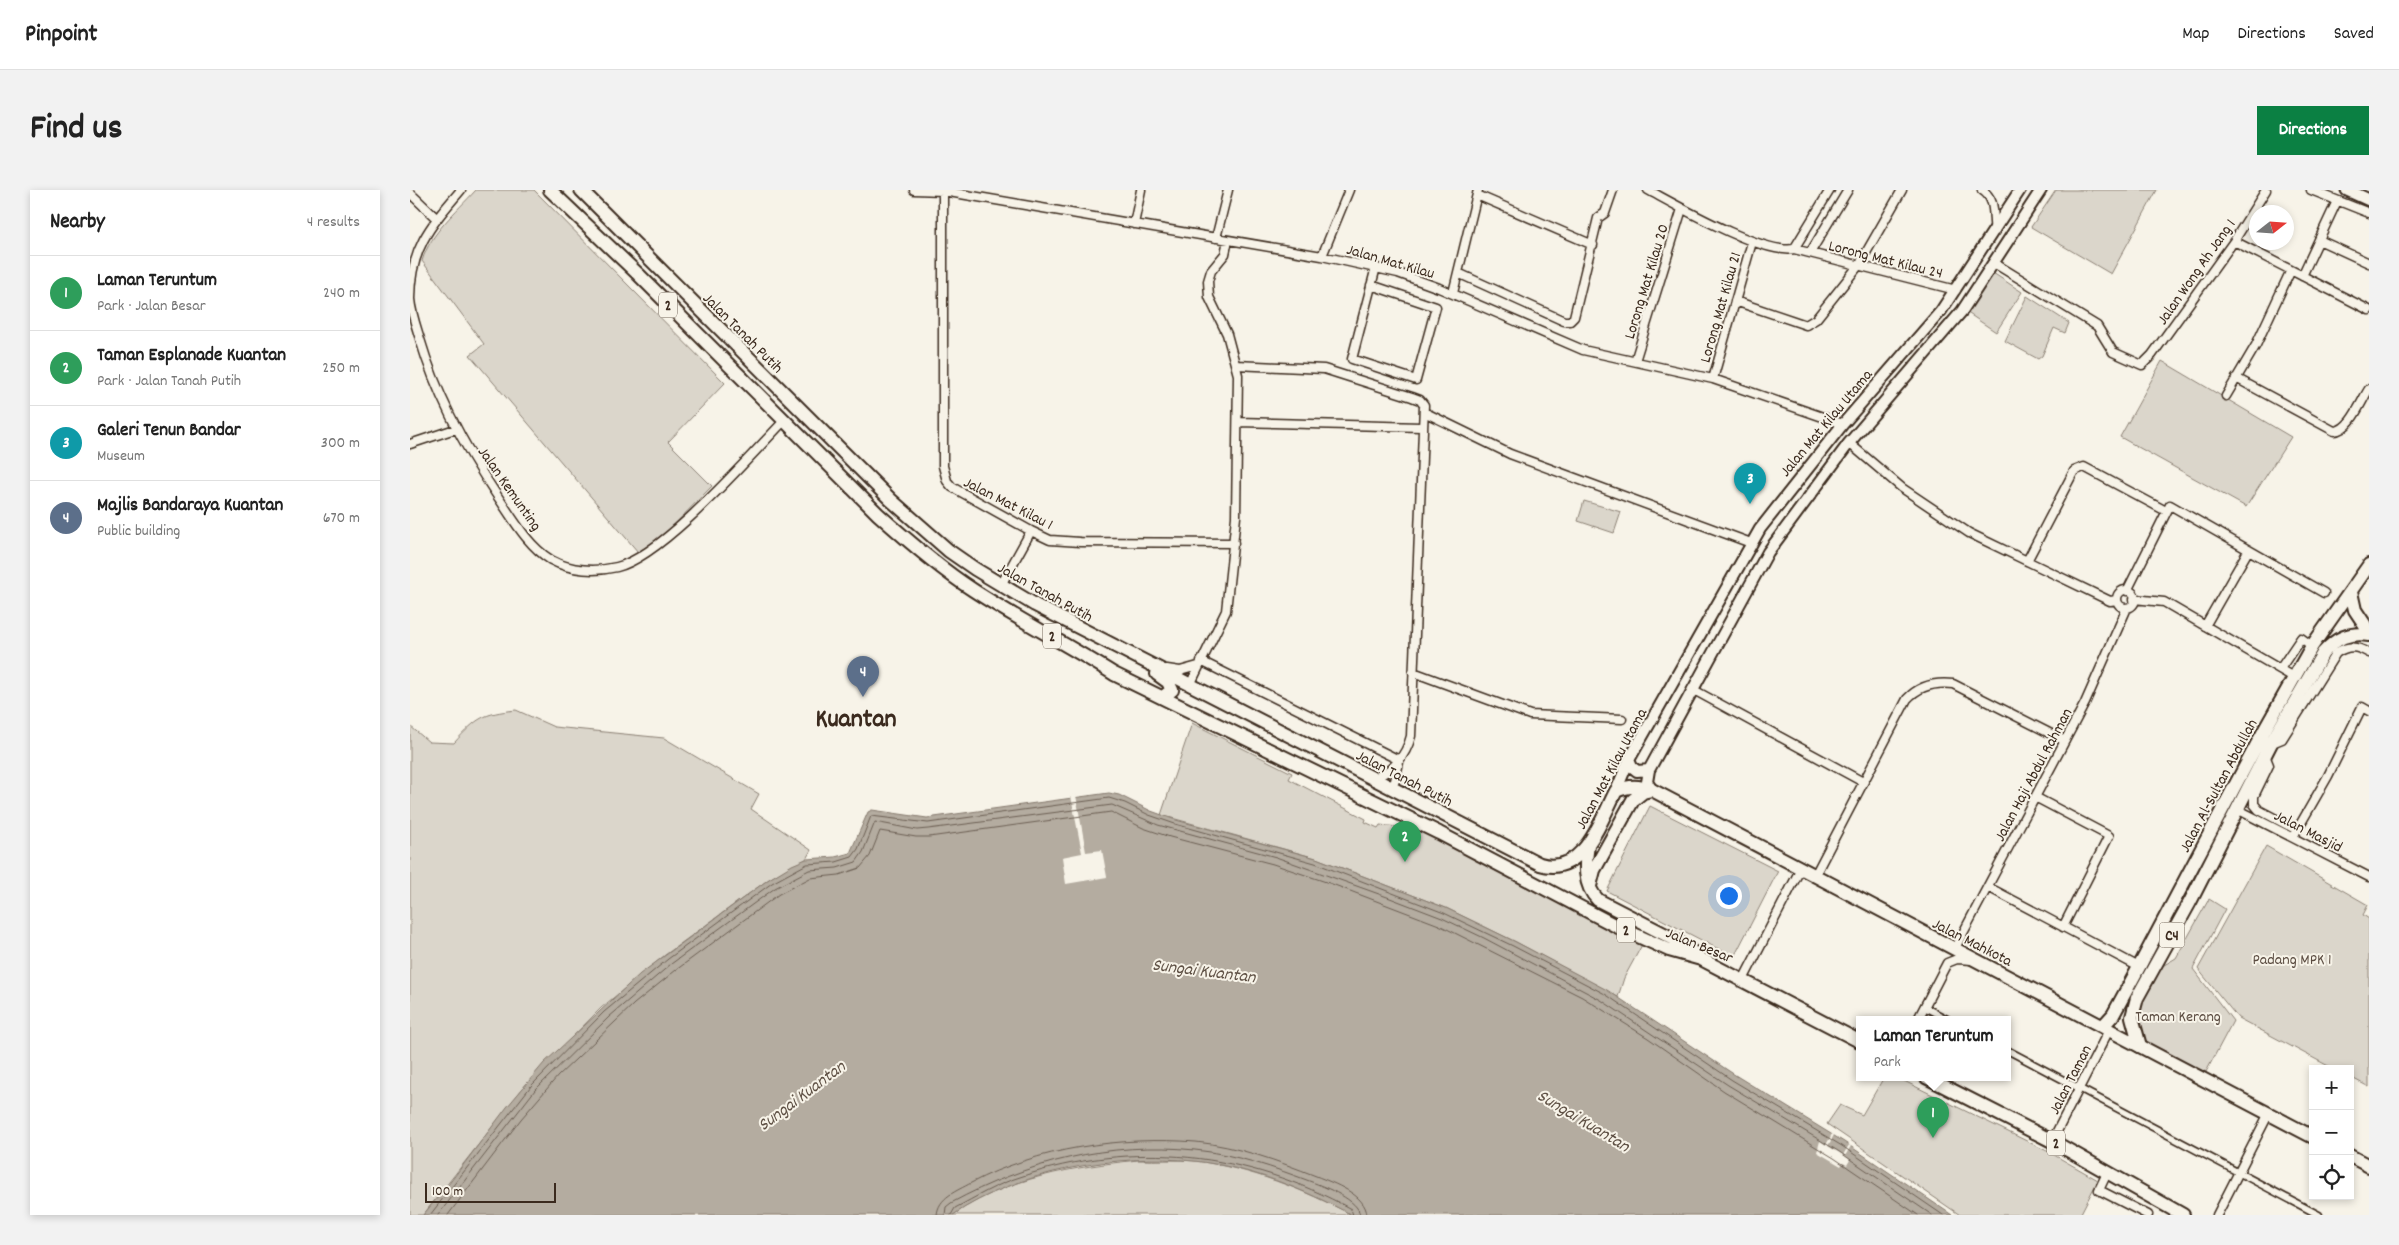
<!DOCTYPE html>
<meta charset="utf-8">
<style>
body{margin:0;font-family:Dekko,sans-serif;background:#f2f2f2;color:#222}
.controls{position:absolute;right:15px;bottom:15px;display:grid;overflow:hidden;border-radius:0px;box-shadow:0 2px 8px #0003}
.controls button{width:45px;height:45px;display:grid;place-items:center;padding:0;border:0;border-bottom:1px solid #e0e0e0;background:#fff;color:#222;font:25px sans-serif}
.compass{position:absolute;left:1839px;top:15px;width:45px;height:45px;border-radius:50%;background:#fff;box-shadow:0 2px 8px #0003;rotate:73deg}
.scale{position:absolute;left:15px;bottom:12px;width:131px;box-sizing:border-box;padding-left:5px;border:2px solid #3b2a1e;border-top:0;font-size:14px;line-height:18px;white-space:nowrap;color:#3b2a1e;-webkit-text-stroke:4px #f7f3e8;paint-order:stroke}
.you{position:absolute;left:1318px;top:705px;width:18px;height:18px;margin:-12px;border:4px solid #fff;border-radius:50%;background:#1a73e8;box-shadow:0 0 0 8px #1a73e833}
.badge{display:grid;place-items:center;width:32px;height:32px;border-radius:50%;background:#0b8043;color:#fff;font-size:16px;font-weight:700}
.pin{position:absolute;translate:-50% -41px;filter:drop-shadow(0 1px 2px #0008)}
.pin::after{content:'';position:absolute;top:26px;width:18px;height:15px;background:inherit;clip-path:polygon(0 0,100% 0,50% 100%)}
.popup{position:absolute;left:1446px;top:826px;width:155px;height:65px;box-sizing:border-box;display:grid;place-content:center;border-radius:0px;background:#fff;filter:drop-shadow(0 1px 4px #0005);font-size:16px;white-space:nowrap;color:#767676}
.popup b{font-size:19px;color:#222}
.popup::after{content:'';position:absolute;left:50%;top:100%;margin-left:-10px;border:10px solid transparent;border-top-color:#fff}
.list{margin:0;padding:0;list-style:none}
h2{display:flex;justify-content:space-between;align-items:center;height:65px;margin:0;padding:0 20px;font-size:21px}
h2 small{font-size:16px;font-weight:400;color:#767676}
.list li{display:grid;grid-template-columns:32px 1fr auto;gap:15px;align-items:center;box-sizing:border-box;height:75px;padding:0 20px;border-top:1px solid #e0e0e0}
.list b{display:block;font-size:19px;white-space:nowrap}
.list p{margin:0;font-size:16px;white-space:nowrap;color:#767676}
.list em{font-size:16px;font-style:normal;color:#767676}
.icon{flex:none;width:28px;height:28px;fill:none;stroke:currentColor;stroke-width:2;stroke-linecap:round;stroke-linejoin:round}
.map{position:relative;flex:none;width:1959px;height:1025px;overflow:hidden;border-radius:0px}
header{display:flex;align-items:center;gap:30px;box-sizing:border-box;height:70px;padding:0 25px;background:#fff;border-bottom:1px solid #e0e0e0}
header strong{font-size:24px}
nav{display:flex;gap:28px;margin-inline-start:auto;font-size:18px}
.intro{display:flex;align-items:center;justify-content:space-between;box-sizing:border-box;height:120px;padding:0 30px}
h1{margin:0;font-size:35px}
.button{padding:12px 22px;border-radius:0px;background:#0b8043;color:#fff;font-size:18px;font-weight:700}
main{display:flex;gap:30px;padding:0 30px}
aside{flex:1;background:#fff;border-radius:0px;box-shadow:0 2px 8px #0003}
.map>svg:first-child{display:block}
.green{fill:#dbd6cb;stroke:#8b8074}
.water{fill:#b4aca0;stroke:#84786c}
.pier{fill:#f7f3e8}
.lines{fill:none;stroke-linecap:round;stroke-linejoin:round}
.shore{stroke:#6b5e52;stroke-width:1}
.pedestrian-casing{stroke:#3b2a1e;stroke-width:9}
.minor-casing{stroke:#3b2a1e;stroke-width:11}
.tertiary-casing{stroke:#3b2a1e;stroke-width:14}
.secondary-casing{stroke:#3b2a1e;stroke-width:15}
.primary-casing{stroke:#3b2a1e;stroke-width:16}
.trunk-casing{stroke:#3b2a1e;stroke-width:16}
.pedestrian{stroke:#f7f3e8;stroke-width:5.5}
.minor{stroke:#f7f3e8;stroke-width:8}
.tertiary{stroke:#f7f3e8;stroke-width:10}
.secondary{stroke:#f7f3e8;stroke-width:11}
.primary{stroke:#f7f3e8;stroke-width:12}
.trunk{stroke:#f7f3e8;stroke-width:12}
.labels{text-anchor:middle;stroke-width:4;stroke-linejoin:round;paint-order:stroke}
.shield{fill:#f7f3e8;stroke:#73665b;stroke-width:1}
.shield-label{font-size:15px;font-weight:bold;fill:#3b2a1e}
.street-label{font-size:16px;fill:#3b2a1e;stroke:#f7f3e8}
.park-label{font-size:16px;fill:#5b4c41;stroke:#f7f3e8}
.water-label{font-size:18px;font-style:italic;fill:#5f5145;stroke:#f7f3e8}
.town-label{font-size:26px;font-weight:bold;fill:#3b2a1e;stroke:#f7f3e8}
</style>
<header>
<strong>Pinpoint</strong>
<nav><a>Map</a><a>Directions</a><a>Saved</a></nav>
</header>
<div class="intro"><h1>Find us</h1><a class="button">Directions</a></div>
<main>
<aside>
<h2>Nearby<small>4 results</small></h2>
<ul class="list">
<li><span class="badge" style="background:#2e9e5b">1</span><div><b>Laman Teruntum</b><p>Park · Jalan Besar</p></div><em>240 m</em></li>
<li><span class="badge" style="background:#2e9e5b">2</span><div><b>Taman Esplanade Kuantan</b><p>Park · Jalan Tanah Putih</p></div><em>250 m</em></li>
<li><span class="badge" style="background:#0f9aa8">3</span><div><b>Galeri Tenun Bandar</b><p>Museum</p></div><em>300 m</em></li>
<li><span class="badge" style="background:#5c6f8a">4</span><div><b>Majlis Bandaraya Kuantan</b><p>Public building</p></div><em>670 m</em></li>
</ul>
</aside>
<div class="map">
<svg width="1959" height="1025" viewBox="0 0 1959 1025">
<rect width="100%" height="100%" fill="#f7f3e8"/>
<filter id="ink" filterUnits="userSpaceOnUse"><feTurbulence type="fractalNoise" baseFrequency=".02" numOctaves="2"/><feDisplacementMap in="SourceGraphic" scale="10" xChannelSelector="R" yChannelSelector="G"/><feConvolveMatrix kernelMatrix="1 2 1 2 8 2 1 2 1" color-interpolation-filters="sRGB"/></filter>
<g filter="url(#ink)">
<path class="green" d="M 66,0 L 124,0 L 315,193 L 258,252 L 302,296 L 254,345 L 228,362 L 60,165 L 74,154 L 12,71 C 21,42 46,22 66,0 Z
M 1646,0 L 1747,0 L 1701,84 L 1621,37 Z
M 1583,83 L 1612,102 L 1586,142 L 1556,122 Z
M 1617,106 L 1659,133 L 1655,143 L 1644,138 L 1632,166 L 1628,169 L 1595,151 Z
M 1752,171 L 1881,247 L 1836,317 L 1710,247 Z
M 1174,311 L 1211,322 L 1204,343 L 1168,331 Z
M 106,520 L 144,537 L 254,548 L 349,604 L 341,619 L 401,660 L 396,669 L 359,689 L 255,765 L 191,818 L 117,893 L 13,1025 L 0,1025 L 0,536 L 19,552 L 44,553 C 68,527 72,524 106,520 Z
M 782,533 L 882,583 L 879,589 L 956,629 L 955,632 L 968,638 L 970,635 L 1007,639 L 1230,754 L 1233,753 L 1214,788 L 1208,807 L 1106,752 L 1036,718 L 906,668 L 751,625 Z
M 1240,616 L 1368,681 L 1324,767 L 1197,701 Z
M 1856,656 L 1958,715 L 1953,725 L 1959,729 L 1959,897 L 1940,887 L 1940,879 L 1924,879 L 1828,828 L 1788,779 Z
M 1799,709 L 1815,719 L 1783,779 L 1823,831 L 1796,882 L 1733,852 L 1727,838 L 1728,816 L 1749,778 L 1766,768 Z
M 1474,887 L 1486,887 L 1637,961 L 1688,990 L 1670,1025 L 1550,1025 L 1417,934 L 1430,915 L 1452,925 Z
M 728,970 C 747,971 767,969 786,971 C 842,979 893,999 942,1025 L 543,1025 C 598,987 664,977 728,970 Z"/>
<path class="water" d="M 699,603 L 709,605 L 741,621 L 766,630 L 906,668 L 1036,718 L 1106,752 L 1197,800 L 1325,885 L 1434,952 L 1542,1025 L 942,1025 C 893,999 840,977 784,971 C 708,963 607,981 543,1025 L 13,1025 L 38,995 L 97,917 L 134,873 L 230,784 L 359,689 L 382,675 L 396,669 L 425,667 L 440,663 L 458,622 L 462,620 L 517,628 Z"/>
<path class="pier" d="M 666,605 L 676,662 L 692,660 L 697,687 L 656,694 L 652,667 L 672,663 L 661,606 Z
M 1422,944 L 1424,945 L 1418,956 L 1433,965 L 1439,955 L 1441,956 L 1435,966 L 1440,970 L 1437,975 L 1433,973 L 1431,976 L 1407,962 L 1410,951 L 1416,955 Z"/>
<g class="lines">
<path class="shore" d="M 20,1025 L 121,896 L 194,822 L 258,769 L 362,693 L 397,674 L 426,672 L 442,667 L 448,659 L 461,626 L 518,633 L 699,608 L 715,613 L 739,625 L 765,634 L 905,673 L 1034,723 L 1103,756 L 1195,804 L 1322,890 L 1432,956 L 1533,1025
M 28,1025 L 125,900 L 199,827 L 261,774 L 365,698 L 399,680 L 427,678 L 446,672 L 453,662 L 465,632 L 507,640 L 518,639 L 702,615 L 748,635 L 866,667 L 980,708 L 1032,728 L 1074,748 L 1191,810 L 1318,895 L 1428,961 L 1522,1025
M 38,1025 L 111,929 L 148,886 L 224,814 L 266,780 L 369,704 L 400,688 L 429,685 L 450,678 L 460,666 L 470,641 L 506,647 L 519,647 L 701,622 L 733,638 L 760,647 L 863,674 L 922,694 L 1029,735 L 1172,807 L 1238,848 L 1314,901 L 1424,968 L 1508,1025
M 527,1025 C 528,1007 547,1001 561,993 C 627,958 711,946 786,952 C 827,956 868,971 906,986 C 923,993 956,1004 957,1025
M 535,1025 L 536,1017 L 541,1013 C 616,972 700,951 785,960 C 825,964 865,978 902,992 C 915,997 949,1010 950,1025
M 541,1025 L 545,1018 C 566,1007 587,994 610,987 C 723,949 837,962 941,1019 L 943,1025"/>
<g class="pedestrian-casing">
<path id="pedestrian" d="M 1514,817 L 1537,829
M 1597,860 L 1909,1025"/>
</g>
<g class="minor-casing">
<path id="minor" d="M 51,0 C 21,35 0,58 0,109 C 1,122 6,136 10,149 C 27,207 55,258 88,307 C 103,329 118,356 141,370 C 161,381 186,382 207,377 C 253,366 339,267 374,231
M 504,0 L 533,1 L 912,66 L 988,83 L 1029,98 L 1173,160 L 1303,189 L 1433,234
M 533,0 L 533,276 L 537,291 L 542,297 L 621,341 L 640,350 L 670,352 L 824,353
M 1238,0 C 1268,16 1353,65 1384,59 L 1546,100
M 1572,0 C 1587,10 1582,25 1585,41
M 1901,0 L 1959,23
M 0,3 L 26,28
M 1067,5 L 1183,55
M 724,34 L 731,0
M 806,48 L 818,0
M 1909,50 L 1959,73
M 1824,51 L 1959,120
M 1384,59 L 1420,0
M 1400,63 L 1438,0
M 912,66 L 939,0
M 1584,73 L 1687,136 L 1703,162 L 1732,175 L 1742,165 L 1824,51 L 1856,0
M 1048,83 L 1154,131 L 1160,131 L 1164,127 L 1188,28 L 1195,23 L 1203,0
M 1892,86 L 1927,11
M 961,95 L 1026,117 L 1006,190 L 942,169 L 966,77
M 1043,103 L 1068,0
M 1325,111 L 1396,135 L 1406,129 L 1449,75 L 1492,0
M 1225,171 L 1272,19
M 826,175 L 914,179 L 1002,207 L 1010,210 L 1014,215 L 1001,546 C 996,566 982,583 962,588
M 1826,188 L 1924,241 C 1940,241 1951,211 1959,199
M 1303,189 L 1342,52
M 1816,206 L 1846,155 L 1881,80
M 1014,222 L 1100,264 L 1341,353
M 828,232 L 1011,237
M 1439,253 L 1492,298 L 1559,343 L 1700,411 L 1707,410
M 0,254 L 45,239
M 1617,371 L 1664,281 L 1674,277 L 1756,321
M 591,395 L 621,341
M1707 409a9 9 0 1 1 18 0a9 9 0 1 1-18 0Z
M 1717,401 L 1760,315 L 1914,403
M 1724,409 L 1754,412 L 1885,488
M 1795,436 L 1838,361
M 791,471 L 989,570
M 757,479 L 770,481 L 788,476
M 1870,479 L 1891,448 L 1902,456
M 1003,482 L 1120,525 L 1212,529
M 780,495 L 816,421 L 826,327 L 828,185 L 817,144 L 799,107 L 798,91 L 801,81 L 815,64 L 818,50
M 1282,499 L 1453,592
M 1862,553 L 1872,549 L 1926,463 C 1939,455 1946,456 1959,463
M 1855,565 L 1859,575 L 1844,606 L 1844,614 L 1849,620 L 1887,640
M 980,598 L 985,591 L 989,572
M 1625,607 L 1699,646 L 1653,737
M 1827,619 L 1959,687
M 1883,647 L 1918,586 L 1952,517 L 1959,521
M 1405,685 L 1497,509 C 1509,496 1526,492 1543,494 L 1655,551
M 1578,697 L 1729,777
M 1544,760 L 1675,513 L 1717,418
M 1333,790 L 1391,678
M 1508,829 L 1537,773 L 1547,769 L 1562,770
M 1642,951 L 1699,840
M 1697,983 L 1689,1000 L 1738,1025
M 1807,1025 L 1859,923"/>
</g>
<g class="tertiary-casing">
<path id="tertiary" d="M 1219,570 L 1222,577 L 1227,581 L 1239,580
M 1242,600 L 1237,592 L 1239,580 L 1358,362 L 1439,253 L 1552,121 L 1631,0
M 1206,601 L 1219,570 L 1350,339 L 1433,234 L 1531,121 L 1610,0"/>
</g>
<g class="secondary-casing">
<path id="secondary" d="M 1937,0 L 1959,10"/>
</g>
<g class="primary-casing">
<path id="primary" d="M 1941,402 L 1945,420 L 1959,441
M 1693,836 L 1703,825 L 1729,777 L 1854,541 L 1902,456 L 1959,375
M 1730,856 L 1722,827 L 1727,808 L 1780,712 L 1861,553 L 1913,463 C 1926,448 1939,442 1959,445"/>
</g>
<g class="trunk-casing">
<path id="trunk" d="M 140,0 L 228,84 L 468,324 C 498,351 529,378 563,400 C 609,430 658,455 704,484 L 1029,643 L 1206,736 L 1259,760 L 1291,769 L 1449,851
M 171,0 L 481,310 L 539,361 L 565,379 L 625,415 L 1130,674 C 1173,687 1191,630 1206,601 C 1220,595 1229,596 1242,600 L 1903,947
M 747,484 L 758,492 L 762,500 L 753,507
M 1178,655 C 1175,674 1173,695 1188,710 L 1264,749 L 1285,764
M 1180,696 L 1184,680 L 1223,610 L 1233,602 L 1242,600
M 1516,887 L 1642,951 L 1773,1025
M 1940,966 L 1959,976"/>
</g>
<use href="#pedestrian" class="pedestrian"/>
<use href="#minor" class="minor"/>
<use href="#tertiary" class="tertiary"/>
<use href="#secondary" class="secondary"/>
<use href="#primary" class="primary"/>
<use href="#trunk" class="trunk"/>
</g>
</g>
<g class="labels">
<g class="shield">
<rect x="249" y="102.5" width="18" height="25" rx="4"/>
<rect x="633" y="433.5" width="18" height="25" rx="4"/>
<rect x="1207" y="727.5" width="18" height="25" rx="4"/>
<rect x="1749.5" y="732.5" width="25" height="25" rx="4"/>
<rect x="1637" y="940.5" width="18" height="25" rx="4"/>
</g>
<g class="shield-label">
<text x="258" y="120">2</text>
<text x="642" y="451">2</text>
<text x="1216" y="745">2</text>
<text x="1762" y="750">C4</text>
<text x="1646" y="958">2</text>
</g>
<g class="street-label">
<text transform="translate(1476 68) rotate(14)" y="6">Lorong Mat Kilau 24</text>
<text transform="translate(981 70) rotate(16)" y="6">Jalan Mat Kilau</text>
<text transform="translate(1785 81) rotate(-55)" y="6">Jalan Wong Ah Jang 1</text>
<text transform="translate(1235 91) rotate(-73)" y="6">Lorong Mat Kilau 20</text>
<text transform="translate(1309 117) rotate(-74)" y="6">Lorong Mat Kilau 21</text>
<text transform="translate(334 142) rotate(45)" y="6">Jalan Tanah Putih</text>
<text transform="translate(1415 232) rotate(-50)" y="6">Jalan Mat Kilau Utama</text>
<text transform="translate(101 298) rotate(55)" y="6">Jalan Kemunting</text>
<text transform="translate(599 312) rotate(27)" y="6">Jalan Mat Kilau 1</text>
<text transform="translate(636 401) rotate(29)" y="6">Jalan Tanah Putih</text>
<text transform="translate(1200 578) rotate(-62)" y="6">Jalan Mat Kilau Utama</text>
<text transform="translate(1622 584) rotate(-62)" y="6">Jalan Haji Abdul Rahman</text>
<text transform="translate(995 587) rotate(27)" y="6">Jalan Tanah Putih</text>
<text transform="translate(1807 595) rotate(-62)" y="6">Jalan Al-Sultan Abdullah</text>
<text transform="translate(1899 640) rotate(27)" y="6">Jalan Masjid</text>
<text transform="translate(1563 751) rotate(27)" y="6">Jalan Mahkota</text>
<text transform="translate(1290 754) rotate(22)" y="6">Jalan Besar</text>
<text transform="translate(1659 889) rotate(-63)" y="6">Jalan Taman</text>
</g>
<g class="park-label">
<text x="1882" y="774">Padang MPK 1</text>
<text x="1768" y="831">Taman Kerang</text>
</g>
<g class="water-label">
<text transform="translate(794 780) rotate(7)" y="6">Sungai Kuantan</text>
<text transform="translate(391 905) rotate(-37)" y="6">Sungai Kuantan</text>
<text transform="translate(1174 930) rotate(31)" y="6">Sungai Kuantan</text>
</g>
<g class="town-label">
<text x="446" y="536">Kuantan</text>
</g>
</g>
</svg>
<div class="controls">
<button>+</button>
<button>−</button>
<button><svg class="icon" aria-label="locate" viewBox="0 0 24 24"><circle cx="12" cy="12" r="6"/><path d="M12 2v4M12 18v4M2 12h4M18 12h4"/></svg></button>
</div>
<svg class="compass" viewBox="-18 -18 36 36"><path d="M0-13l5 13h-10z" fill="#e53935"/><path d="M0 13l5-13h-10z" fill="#767676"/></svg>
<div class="scale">100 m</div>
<div class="you"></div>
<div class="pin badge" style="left:1523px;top:948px;background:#2e9e5b">1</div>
<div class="popup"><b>Laman Teruntum</b>Park</div>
<div class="pin badge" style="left:995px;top:672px;background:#2e9e5b">2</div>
<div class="pin badge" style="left:1340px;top:314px;background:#0f9aa8">3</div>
<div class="pin badge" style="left:453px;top:507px;background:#5c6f8a">4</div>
</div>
</main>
